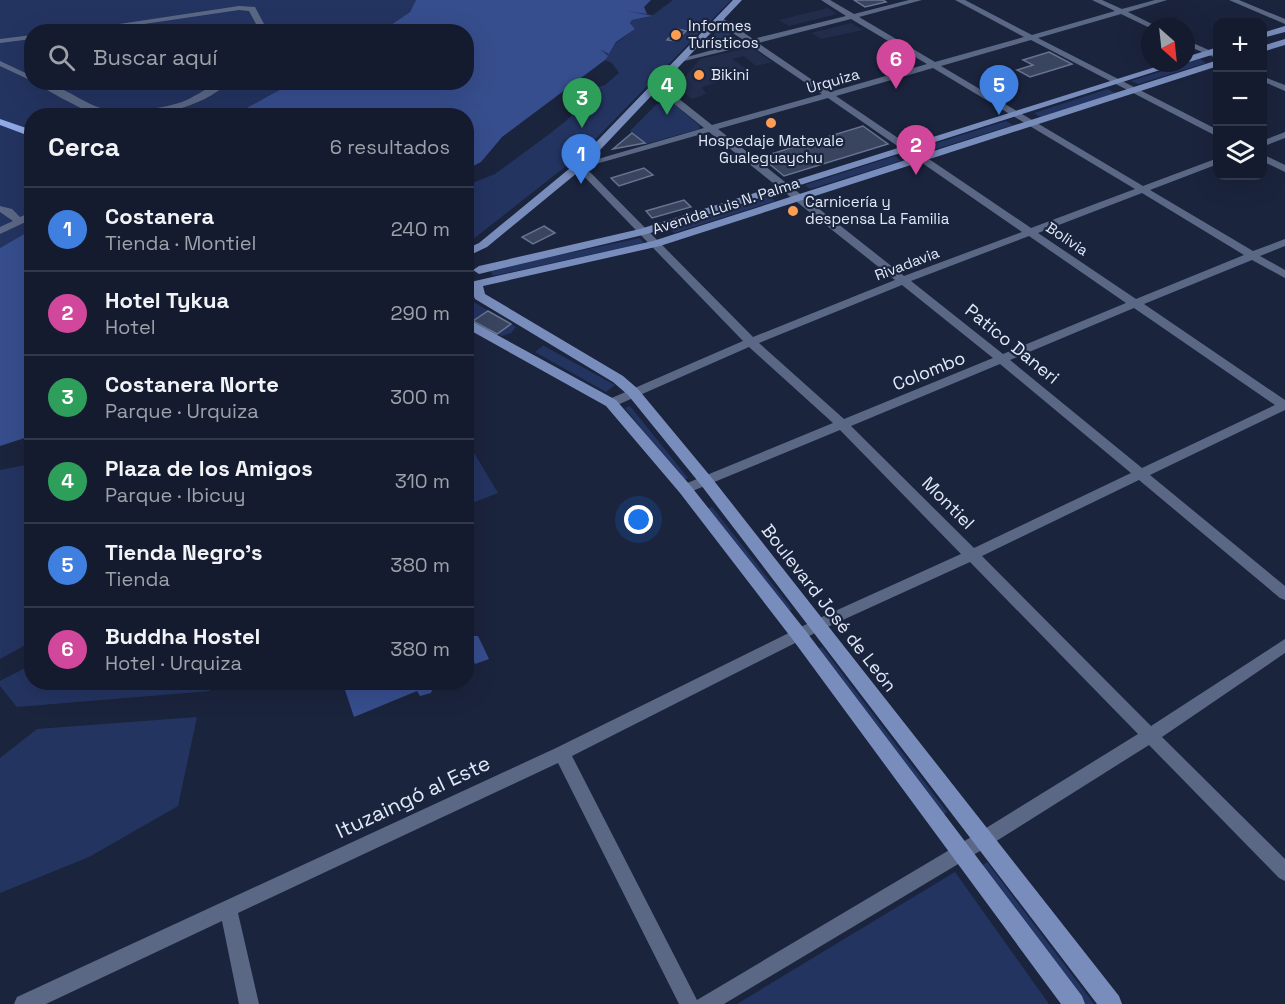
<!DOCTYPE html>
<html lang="es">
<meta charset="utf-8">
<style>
body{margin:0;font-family:"Space Grotesk",sans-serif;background:#21283a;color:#f1f3f6}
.controls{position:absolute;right:18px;top:18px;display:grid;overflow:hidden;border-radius:12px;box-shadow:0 6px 24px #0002}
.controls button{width:54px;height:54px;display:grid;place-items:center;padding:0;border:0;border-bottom:2px solid #33394a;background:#141b2e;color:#f1f3f6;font:30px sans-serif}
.compass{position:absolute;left:1141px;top:18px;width:54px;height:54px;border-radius:50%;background:#141b2e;box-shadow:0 6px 24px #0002;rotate:153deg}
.you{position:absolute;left:639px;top:520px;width:21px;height:21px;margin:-15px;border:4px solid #fff;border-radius:50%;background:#1a73e8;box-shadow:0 0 0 9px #1a73e833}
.badge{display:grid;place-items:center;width:39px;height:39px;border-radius:50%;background:#fc9d53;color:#fff;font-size:20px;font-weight:700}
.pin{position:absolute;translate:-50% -50px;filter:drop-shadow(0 2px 3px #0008)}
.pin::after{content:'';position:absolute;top:32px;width:21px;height:18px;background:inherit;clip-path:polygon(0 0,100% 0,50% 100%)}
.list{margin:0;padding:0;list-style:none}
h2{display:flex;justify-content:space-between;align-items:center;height:78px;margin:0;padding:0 24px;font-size:26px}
h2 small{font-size:20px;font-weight:400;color:#9da1aa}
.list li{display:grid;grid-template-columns:39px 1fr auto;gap:18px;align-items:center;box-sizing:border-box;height:84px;padding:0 24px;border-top:2px solid #33394a}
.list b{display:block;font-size:22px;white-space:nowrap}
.list p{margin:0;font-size:20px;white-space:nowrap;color:#9da1aa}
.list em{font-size:20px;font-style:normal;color:#9da1aa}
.icon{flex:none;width:33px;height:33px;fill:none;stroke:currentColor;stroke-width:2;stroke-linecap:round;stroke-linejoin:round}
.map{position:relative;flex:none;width:1285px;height:1004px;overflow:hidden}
.search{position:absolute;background:#141b2e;box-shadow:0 6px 24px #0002;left:24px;top:24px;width:450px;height:66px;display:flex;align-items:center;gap:15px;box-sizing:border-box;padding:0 21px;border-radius:24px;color:#9da1aa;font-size:22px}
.panel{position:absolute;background:#141b2e;box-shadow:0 6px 24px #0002;left:24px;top:108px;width:450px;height:582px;border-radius:24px}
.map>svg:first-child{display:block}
.built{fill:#222d4b}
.green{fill:#243461}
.water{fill:#374e8e}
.building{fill:#39445f;stroke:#677390;stroke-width:1.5}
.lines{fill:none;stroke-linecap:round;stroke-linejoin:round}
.minor{fill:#5b6885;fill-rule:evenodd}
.secondary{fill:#798dbc;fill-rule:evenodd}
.primary{fill:#90aae7;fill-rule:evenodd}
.poi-dot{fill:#fc9d53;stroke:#1b243d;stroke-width:2}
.labels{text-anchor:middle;stroke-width:4.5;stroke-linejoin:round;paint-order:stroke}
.far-poi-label{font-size:15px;fill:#e1e9f9;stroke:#1b243d;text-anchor:start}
.far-street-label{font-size:15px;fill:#e1e9f9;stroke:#1b243d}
.street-label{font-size:18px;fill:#e1e9f9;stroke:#1b243d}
.near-street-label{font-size:21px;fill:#e1e9f9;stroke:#1b243d}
</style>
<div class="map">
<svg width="1285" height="1004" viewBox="0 0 1285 1004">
<rect width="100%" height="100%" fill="#1b243d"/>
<path class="built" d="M 828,8 L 837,14 L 789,26 L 779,20 Z
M 851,23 L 863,30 L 821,39 L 811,33 Z
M 751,47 L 772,62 L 756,66 L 744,56 L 732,59 L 750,71 L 702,87 L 706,94 L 692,99 L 677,87 L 700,59 Z"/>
<path class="green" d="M 0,0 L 416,0 L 410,12 L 382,31 L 32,32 L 32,82 L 292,83 L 234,115 L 32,116 L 31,230 L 0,248 Z
M 673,0 L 731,0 L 580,155 L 467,244 L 467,185 L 495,174 L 548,135 L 567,120 L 589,97 L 590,89 L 605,85 L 619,73 L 612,63 L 605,60 L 607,56 L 599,49 L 602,48 L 609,54 L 616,43 L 635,29 L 630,23 L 632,20 L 650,17 L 627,11 L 653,15 Z
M 723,31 L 728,32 L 740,41 L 708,47 L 707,45 L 716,32 Z
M 1200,59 L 1206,63 L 1138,84 L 1131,81 Z
M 1108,89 L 1115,93 L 1040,117 L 1034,113 Z
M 657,104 L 674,104 L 700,126 L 699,129 L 646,144 L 630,131 Z
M 1006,121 L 1013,125 L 930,151 L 924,147 Z
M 895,156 L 901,161 L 810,189 L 805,185 Z
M 770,196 L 775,201 L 674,233 L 669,228 Z
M 640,238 L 644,243 L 493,276 L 490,270 Z
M 466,290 L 469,290 L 472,301 L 516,327 L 511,333 L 502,336 L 467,317 Z
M 544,345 L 544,346 L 615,385 L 606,392 L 535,352 Z
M 630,406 L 688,478 L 683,481 L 625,408 Z
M 467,441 L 498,493 L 467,505 L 466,505 Z
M 31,464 L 31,642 L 0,659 L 0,470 Z
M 712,507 L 792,609 L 786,612 L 707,509 Z
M 822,647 L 947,812 L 941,816 L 816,650 Z
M 31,665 L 32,682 L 211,683 L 210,691 L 17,707 L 0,686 L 0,681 Z
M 197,717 L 178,806 L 89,857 L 0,893 L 0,758 L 37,729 Z
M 987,862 L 1094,1004 L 1083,1004 L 980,867 Z
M 955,872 L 1049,1004 L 737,1004 Z"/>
<path class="water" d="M 416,0 L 651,0 L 644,7 L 647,14 L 653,15 L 627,11 L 652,16 L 632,20 L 630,23 L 635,29 L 616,42 L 609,54 L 600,49 L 608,56 L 605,60 L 502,137 L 481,162 L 467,169 L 466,116 L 234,115 L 292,83 L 466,82 L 466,32 L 382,31 L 410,12 Z
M 31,230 L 31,436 L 0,446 L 0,248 Z
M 473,636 L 478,636 L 489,659 L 475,664 L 467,645 L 467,639 Z
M 354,683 L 433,682 L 434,685 L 431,693 L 420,696 L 417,691 L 354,717 L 344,687 Z"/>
<path class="building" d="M 854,0 L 883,0 L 886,2 L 865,7 Z
M 677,29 L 686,31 L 676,41 L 667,40 Z
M 1049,52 L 1072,64 L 1030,77 L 1017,70 L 1033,65 L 1023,60 Z
M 863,126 L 888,144 L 784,176 L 761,157 Z
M 632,133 L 645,143 L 613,149 Z
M 644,168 L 653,175 L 619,186 L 611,178 Z
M 684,200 L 691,207 L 652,218 L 646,211 Z
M 544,226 L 555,233 L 533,244 L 522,237 Z
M 488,311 L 511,324 L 497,334 L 473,321 Z"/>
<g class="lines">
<path class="minor" d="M 821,0 L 830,0 L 854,14 L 909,0 L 922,0 L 859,17 L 935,62 L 1024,37 L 955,0 L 965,0 L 1032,35 L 1115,11 L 1092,0 L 1102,0 L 1122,9 L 1155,0 L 1167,0 L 1128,12 L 1158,27 L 1150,28 L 1121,14 L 1038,38 L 1218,130 L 1218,137 L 1031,40 L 941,66 L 1143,186 L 1218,158 L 1218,164 L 1150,190 L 1253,251 L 1285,239 L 1285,246 L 1260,256 L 1285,270 L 1285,278 L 1252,260 L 1144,304 L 1285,400 L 1285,410 L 1150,475 L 1285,586 L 1285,600 L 1280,598 L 1139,480 L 982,556 L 1151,726 L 1285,639 L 1285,653 L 1162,737 L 1285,859 L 1285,881 L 1279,878 L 1149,745 L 990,845 L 724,1004 L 679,1004 L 558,763 L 238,913 L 259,1004 L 239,1004 L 222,921 L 46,1004 L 14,1004 L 17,997 L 556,748 L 813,621 L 961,554 L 840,430 L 690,492 L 680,492 L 678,489 L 680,486 L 833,423 L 749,347 L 615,406 L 611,407 L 605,403 L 607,400 L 743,341 L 574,166 L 704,128 L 653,87 L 653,83 L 659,83 L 712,125 L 822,94 L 750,45 L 680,62 L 676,60 L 745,41 L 716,22 L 716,18 L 722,18 L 753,39 L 846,16 ZM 851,19 L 927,64 L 830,92 L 758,43 ZM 933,68 L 1135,189 L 1031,228 L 836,96 ZM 828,98 L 1022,232 L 904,276 L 718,129 ZM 709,132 L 895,280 L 753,337 L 585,167 ZM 1142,193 L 1244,255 L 1136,299 L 1038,233 ZM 1029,236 L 1126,303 L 1003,354 L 911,281 ZM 902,285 L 993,358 L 844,419 L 759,343 ZM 1134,308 L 1275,405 L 1142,468 L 1010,360 ZM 1000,364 L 1131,473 L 974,548 L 851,426 ZM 970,562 L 1138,734 L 978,833 L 697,1000 L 572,756 L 823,629 Z
M 1229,0 L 1239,0 L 1285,19 L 1285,24 Z
M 239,6 L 255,7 L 264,24 L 265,32 L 257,32 L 256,24 L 249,11 L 239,10 L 90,32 L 66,32 Z
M 32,35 L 32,39 L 0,43 L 0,39 Z
M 1186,40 L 1218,54 L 1218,59 L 1186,45 Z
M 0,61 L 32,76 L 32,81 L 0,66 Z
M 1262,76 L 1285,85 L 1285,91 L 1262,81 Z
M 35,82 C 65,82 87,111 118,111 C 139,110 162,109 182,102 C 198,96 213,82 229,82 C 200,109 158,116 120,116 C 113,116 103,117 97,115 C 81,109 49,92 35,82 Z
M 1285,132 L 1285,138 L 1262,147 L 1262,141 Z
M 1262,154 L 1285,165 L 1285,172 L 1262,161 Z
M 0,206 L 12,209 L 20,217 L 32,212 L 32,219 L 0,234 L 0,227 L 13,221 L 0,212 Z"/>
<path class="secondary" d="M 733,0 L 742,0 L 583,168 L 487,247 L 466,257 L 466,249 L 479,243 L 575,164 Z
M 1285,26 L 1285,32 L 1262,38 L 1262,33 Z
M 1285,39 L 1285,45 L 1262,52 L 1262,46 Z
M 1218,47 L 1218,53 L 1186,63 L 1186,57 Z
M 1218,60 L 1218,66 L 660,246 L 483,286 L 485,294 L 623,376 L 638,389 L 711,477 L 1119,996 L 1122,1004 L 1097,1004 L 701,485 L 628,395 L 613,382 L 475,299 L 471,289 L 466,289 L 466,283 L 653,241 Z
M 1168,63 L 1182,63 L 647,234 L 479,274 L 473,270 L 479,266 L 640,229 Z
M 466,318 L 616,400 L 690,485 L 805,630 L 1082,996 L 1085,1004 L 1061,1004 L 793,640 L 680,493 L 606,406 L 466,328 Z"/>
<path class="primary" d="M 0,119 L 32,130 L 32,137 L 0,125 Z"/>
</g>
<g class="poi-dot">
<circle cx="676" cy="35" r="6"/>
<circle cx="699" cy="75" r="6"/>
<circle cx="771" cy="123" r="6"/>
<circle cx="793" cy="211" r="6"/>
</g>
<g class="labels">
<g class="far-poi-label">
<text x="688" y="31">Informes<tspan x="688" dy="17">Turísticos</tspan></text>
<text x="711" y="80">Bikini</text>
<text x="771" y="146" text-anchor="middle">Hospedaje Matevale<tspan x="771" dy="17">Gualeguaychu</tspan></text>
<text x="805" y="207">Carnicería y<tspan x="805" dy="17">despensa La Familia</tspan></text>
</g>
<g class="far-street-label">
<text transform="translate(833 81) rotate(-16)" y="5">Urquiza</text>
<text transform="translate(726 206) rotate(-18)" y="5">Avenida Luis N. Palma</text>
<text transform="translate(1067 239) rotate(34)" y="5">Bolivia</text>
<text transform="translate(907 264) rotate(-21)" y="5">Rivadavia</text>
</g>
<g class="street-label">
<text transform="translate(1012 344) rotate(39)" y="6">Patico Daneri</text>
<text transform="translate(929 371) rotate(-22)" y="6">Colombo</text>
<text transform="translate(948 503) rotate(45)" y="6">Montiel</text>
<text transform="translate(829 608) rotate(52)" y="6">Boulevard José de León</text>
</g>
<g class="near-street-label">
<text transform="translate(413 797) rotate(-25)" y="7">Ituzaingó al Este</text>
</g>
</g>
</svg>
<div class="controls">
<button>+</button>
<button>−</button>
<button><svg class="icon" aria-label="layers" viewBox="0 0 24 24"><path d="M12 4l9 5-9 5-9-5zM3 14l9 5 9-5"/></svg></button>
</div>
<svg class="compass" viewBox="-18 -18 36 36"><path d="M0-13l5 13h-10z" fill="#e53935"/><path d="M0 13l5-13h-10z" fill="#9da1aa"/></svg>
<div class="you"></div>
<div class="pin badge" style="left:581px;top:184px;background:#3f7fe0">1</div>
<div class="pin badge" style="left:916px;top:175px;background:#d1479c">2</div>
<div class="pin badge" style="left:582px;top:128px;background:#2e9e5b">3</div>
<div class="pin badge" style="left:667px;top:115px;background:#2e9e5b">4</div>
<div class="pin badge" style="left:999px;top:115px;background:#3f7fe0">5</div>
<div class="pin badge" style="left:896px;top:89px;background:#d1479c">6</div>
<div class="search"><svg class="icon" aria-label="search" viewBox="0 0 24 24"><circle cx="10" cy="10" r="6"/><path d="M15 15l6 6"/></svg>Buscar aquí</div>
<section class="panel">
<h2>Cerca<small>6 resultados</small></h2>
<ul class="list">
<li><span class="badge" style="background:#3f7fe0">1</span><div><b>Costanera</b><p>Tienda · Montiel</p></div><em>240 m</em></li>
<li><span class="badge" style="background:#d1479c">2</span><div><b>Hotel Tykua</b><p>Hotel</p></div><em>290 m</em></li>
<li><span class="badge" style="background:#2e9e5b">3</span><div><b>Costanera Norte</b><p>Parque · Urquiza</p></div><em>300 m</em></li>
<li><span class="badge" style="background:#2e9e5b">4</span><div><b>Plaza de los Amigos</b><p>Parque · Ibicuy</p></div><em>310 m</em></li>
<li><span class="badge" style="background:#3f7fe0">5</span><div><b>Tienda Negro's</b><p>Tienda</p></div><em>380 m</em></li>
<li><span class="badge" style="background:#d1479c">6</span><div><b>Buddha Hostel</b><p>Hotel · Urquiza</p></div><em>380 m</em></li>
</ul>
</section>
</div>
